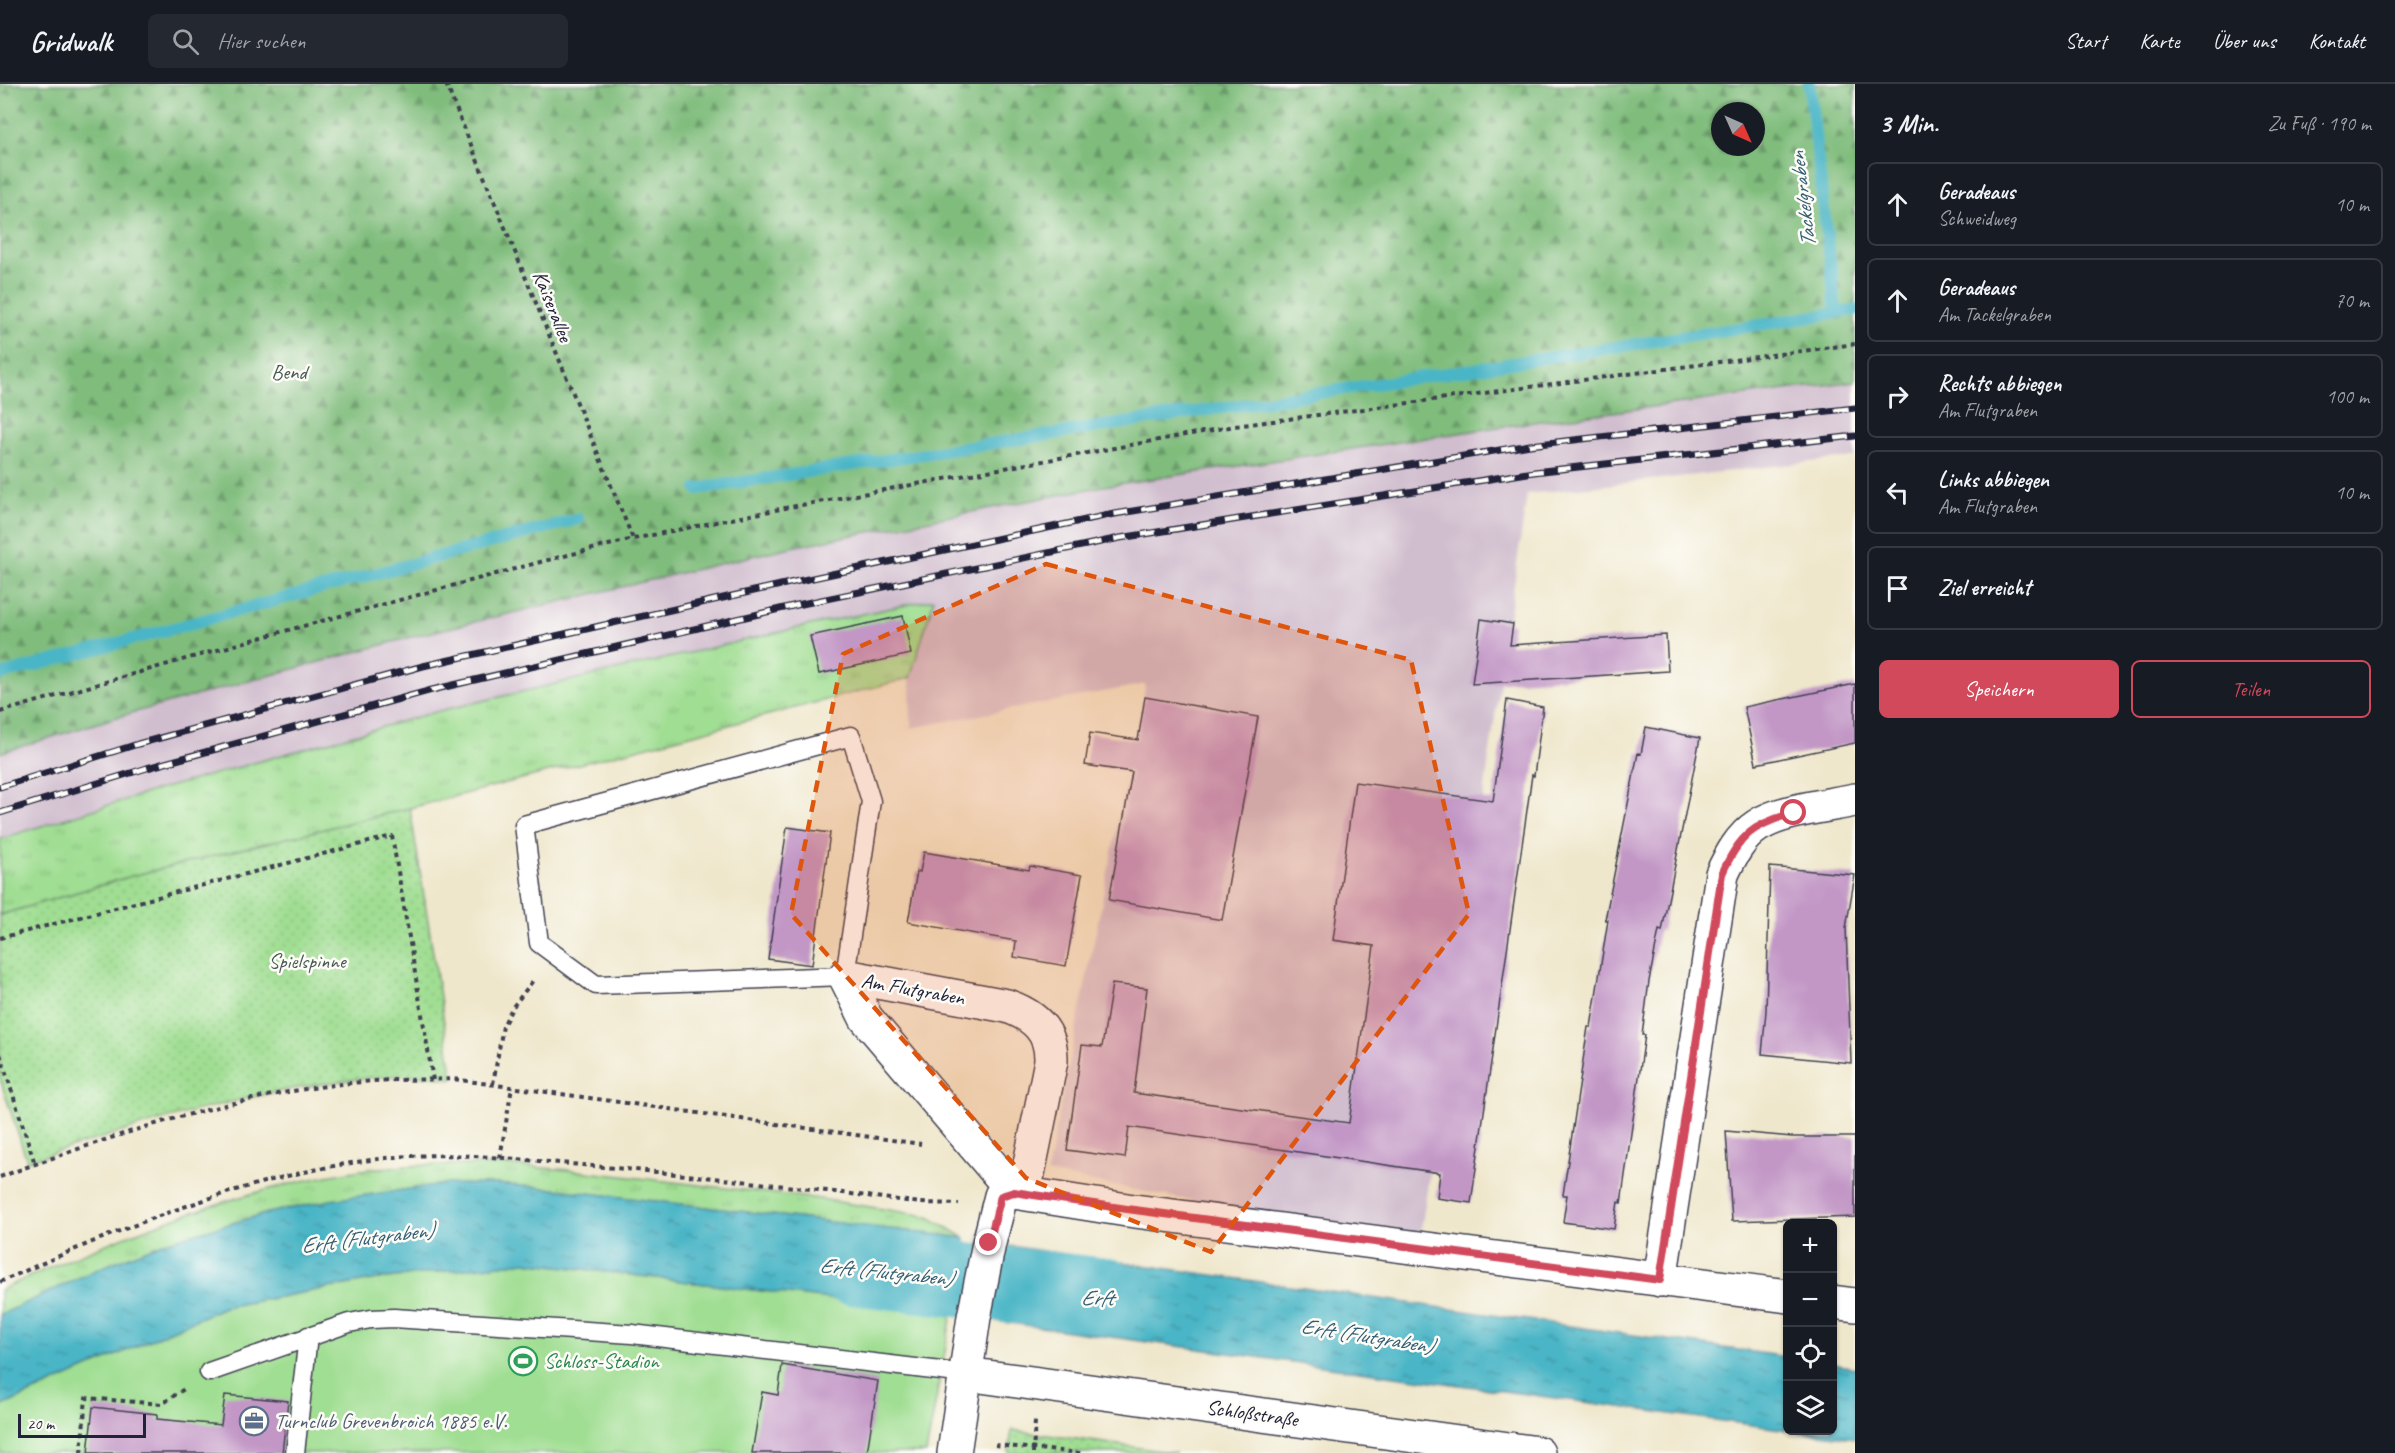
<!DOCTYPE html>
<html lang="de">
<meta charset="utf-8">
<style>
body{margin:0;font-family:Caveat,sans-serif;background:#242831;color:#f1f3f6}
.controls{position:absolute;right:18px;bottom:18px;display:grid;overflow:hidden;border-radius:9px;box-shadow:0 2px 4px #0004}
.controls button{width:54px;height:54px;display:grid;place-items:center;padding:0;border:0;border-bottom:2px solid #363941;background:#171b24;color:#f1f3f6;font:30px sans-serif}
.compass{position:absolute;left:1711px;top:18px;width:54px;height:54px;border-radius:50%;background:#171b24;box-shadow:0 2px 4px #0004;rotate:135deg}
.scale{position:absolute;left:18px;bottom:15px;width:128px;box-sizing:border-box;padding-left:6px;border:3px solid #22223b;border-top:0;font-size:16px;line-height:21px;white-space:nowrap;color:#22223b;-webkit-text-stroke:4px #fdfcf7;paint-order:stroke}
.stop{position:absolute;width:18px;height:18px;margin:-14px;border:4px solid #d1495b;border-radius:50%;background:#fff}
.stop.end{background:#d1495b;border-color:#fff;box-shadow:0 2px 6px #0008}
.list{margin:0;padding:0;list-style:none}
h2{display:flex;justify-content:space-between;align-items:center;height:78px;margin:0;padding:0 24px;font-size:26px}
h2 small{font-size:20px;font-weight:400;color:#9ea1a6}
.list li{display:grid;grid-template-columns:39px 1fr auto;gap:18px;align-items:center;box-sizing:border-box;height:84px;margin:0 12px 12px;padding:0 12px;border:2px solid #363941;border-radius:9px}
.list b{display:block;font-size:22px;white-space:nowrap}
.list p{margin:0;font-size:20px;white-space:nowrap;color:#9ea1a6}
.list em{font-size:20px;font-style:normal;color:#9ea1a6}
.actions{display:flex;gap:12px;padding:18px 24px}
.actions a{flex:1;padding:14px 0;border:2px solid #d1495b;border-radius:9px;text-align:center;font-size:21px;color:#d1495b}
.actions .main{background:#d1495b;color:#fff}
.icon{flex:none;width:33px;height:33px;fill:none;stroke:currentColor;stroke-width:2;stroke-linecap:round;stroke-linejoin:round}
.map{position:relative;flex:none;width:1855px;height:1369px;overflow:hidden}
header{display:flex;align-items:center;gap:36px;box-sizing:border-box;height:84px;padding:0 30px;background:#171b24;border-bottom:2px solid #363941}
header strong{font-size:28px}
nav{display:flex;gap:33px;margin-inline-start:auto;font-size:21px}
.search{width:420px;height:54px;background:#242831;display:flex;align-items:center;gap:15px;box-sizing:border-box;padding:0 21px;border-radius:9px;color:#9ea1a6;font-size:22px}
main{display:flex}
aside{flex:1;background:#171b24}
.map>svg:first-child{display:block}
.industrial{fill:#d0bdce}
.grass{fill:url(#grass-tufts);stroke:#618067;stroke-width:1.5}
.forest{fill:url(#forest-firs);stroke:#51705c;stroke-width:1.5;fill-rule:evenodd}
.park{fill:url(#park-dots);stroke:#618067;stroke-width:1.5}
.pitch{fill:#a0de93;stroke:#618067;stroke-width:1.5}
.water{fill:url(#water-ripples);stroke:#366c80;stroke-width:1.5}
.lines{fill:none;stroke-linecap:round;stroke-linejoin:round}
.stream{stroke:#49b5c6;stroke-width:12}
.river{stroke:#49b5c6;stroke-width:76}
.building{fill:#c297c6}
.service-casing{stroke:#414051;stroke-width:21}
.minor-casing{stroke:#414051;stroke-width:36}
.path{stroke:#414051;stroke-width:4;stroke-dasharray:4.5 4.5;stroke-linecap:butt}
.service{stroke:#fff;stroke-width:18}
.minor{stroke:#fff;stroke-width:33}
.rail-casing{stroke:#22223b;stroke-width:7}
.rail{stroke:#fdfcf7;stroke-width:4.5;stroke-dasharray:14;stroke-linecap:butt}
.route{stroke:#d1495b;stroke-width:8}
.marked{fill:#de560e;fill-opacity:0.2;stroke:#de560e;stroke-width:4.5;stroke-dasharray:12 8;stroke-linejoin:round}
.labels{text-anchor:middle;stroke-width:5;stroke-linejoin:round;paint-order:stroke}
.street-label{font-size:21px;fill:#22223b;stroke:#fdfcf7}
.park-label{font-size:21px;fill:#485a55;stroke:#fdfcf7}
.leisure-label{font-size:21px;fill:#27864d;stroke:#fdfcf7;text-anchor:start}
.service-label{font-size:21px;fill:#4e5e75;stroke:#fdfcf7;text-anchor:start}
.water-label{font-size:22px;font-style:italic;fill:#325d73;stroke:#fdfcf7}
</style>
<header>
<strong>Gridwalk</strong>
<div class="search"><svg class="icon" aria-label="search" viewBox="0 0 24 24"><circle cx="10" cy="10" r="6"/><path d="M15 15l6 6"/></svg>Hier suchen</div>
<nav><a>Start</a><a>Karte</a><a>Über uns</a><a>Kontakt</a></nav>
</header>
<main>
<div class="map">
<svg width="1855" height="1369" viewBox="0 0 1855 1369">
<defs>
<pattern id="grass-tufts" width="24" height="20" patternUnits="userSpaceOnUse" patternTransform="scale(1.5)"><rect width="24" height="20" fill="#a0de93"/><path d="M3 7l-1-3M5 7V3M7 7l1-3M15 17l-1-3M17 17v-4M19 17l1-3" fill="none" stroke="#8abe80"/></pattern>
<pattern id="forest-firs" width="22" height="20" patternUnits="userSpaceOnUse" patternTransform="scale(1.5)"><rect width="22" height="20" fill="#80bd7d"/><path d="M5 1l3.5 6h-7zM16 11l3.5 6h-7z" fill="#689968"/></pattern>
<pattern id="park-dots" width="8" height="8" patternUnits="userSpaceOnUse" patternTransform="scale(1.5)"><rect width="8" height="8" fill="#a0de93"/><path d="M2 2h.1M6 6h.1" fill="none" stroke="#8abe80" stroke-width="1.8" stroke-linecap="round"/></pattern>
<pattern id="water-ripples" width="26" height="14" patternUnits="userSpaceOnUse" patternTransform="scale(1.5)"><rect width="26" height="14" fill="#49b5c6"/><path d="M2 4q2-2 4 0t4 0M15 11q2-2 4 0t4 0" fill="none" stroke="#3c93a2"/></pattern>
</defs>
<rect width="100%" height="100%" fill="#fdfcf7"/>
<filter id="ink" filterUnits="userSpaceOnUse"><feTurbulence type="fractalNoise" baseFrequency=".0167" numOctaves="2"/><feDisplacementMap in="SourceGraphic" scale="12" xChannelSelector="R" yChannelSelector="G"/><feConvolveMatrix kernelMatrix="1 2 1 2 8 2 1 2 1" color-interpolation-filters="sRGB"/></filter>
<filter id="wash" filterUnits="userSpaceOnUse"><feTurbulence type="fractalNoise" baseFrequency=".008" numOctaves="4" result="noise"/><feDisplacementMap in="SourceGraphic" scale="24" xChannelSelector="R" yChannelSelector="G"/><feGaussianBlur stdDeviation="1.35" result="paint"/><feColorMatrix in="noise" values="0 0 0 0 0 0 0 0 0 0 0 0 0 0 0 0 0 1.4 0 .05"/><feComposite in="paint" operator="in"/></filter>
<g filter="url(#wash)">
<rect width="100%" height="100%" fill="#efe7cc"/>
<path class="industrial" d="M 1855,297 L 1855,373 L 1527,410 L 1419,1161 L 1047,1089 L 1146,600 L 911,644 L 910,594 L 933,515 L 439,627 L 150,708 L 0,755 L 0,669 L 117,633 L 415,552 L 782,465 L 1104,402 L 1526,339 Z"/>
<path class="grass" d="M 934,515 L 910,594 L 410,724 L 132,792 L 0,831 L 0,755 L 150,708 L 439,627 L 806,542 Z
M 423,1081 L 504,1081 L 570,1086 L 820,1115 L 927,1132 L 965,1154 L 546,1104 L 496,1100 L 446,1100 L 331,1116 L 268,1129 L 168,1157 L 100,1184 L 0,1231 L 0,1206 C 111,1155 234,1106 355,1087 C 377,1083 400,1083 423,1081 Z"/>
<path class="forest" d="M 0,0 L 1855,0 L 1855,297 L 1526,339 L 1104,402 L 782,465 L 415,552 L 117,633 L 0,669 ZM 1720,27 L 1756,27 L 1756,63 L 1720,63 Z"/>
<path class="park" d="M 410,724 L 453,995 C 424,989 388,992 358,995 C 244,1008 136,1043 27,1077 L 0,995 L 0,831 L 132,792 Z
M 1012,1346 L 1176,1369 L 1009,1369 Z"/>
<path class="pitch" d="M 525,1178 L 952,1230 L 926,1369 L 0,1369 L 0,1323 L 224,1223 L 378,1195 Z"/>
<path class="water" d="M 446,1100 L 496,1100 L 546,1104 L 965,1154 L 952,1230 L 525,1178 L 378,1195 L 224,1223 L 0,1323 L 0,1231 L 100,1184 L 168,1157 L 268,1129 L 331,1116 Z
M 1009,1162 L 1787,1273 L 1787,1346 L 996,1237 Z
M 1833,1280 L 1855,1284 L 1855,1354 L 1793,1347 L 1832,1346 Z"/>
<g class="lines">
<path class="stream" d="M 1809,0 L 1836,227
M 697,405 L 1855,226
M 0,591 L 578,435"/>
<path class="river" d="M 852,1183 L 1106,1212"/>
</g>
<g id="blocks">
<path class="building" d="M 903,532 L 911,570 L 819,590 L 810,552 Z
M 1481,535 L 1513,540 L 1510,561 L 1666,551 L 1668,587 L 1472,600 Z
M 1855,600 L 1855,659 L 1756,680 L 1744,623 Z
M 1145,613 L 1258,633 L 1222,836 L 1109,816 L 1132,688 L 1085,681 L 1090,649 L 1138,656 Z
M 1507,616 L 1543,623 L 1534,692 L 1532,691 L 1471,1119 L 1437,1114 L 1440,1089 L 1129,1043 L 1125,1074 L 1067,1066 L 1082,961 L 1102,963 L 1112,900 L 1147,904 L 1134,1009 L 1349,1039 L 1374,862 L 1333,856 L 1355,698 L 1493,717 Z
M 1646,643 L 1700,654 L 1662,847 L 1659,846 L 1649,897 L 1642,951 L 1645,951 L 1621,1119 L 1618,1118 L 1614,1145 L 1563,1138 L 1567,1111 L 1563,1111 L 1588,943 L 1591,943 L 1608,836 L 1605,836 L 1638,669 L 1641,670 Z
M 787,743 L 830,749 L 812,881 L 768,875 Z
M 924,768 L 1029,786 L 1030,782 L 1082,791 L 1066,882 L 1014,873 L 1016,857 L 908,838 L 917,787 L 920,788 Z
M 1770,783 L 1855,791 L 1846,844 L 1851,979 L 1762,970 L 1766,927 Z
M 1726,1047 L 1792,1053 L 1855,1053 L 1855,1133 L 1732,1137 Z
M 782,1281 L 878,1297 L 867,1369 L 752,1369 L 762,1308 L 778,1311 Z
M 225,1311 L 288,1317 L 282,1369 L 88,1369 L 93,1323 L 157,1330 L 157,1335 L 221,1341 Z"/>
</g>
</g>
<g filter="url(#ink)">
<use href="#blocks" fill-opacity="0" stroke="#414051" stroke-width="1.5"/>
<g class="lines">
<g class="service-casing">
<path id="service" d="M 851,652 L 871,717 L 845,892 L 596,901 L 539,859 L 524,741 Z
M 209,1288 L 349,1239 L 371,1235 L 394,1234 L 632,1250 L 966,1290
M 295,1369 L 308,1252"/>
</g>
<g class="minor-casing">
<path id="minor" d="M 1014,1108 L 866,934 L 845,892 L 1007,922 C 1033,931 1052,946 1051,977 L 1024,1109
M 1660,1196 L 1722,790 C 1730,773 1740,753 1757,742 C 1781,726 1827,722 1855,716
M 1832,1218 L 1855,1221
M 966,1290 L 1538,1369
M 954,1369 L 974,1233 L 989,1159 L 1001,1112 L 1014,1108 L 1127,1126 L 1788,1212"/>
</g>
<path class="path" d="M 446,0 L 633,455
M 0,628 L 270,551 L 544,477 L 633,455 L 785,424 L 1235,342 L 1855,260
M 0,854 L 392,752 L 433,996
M 0,970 L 35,1080
M 493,1000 L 503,942 L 512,924 L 535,894
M 500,1074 L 512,1003
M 0,1093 C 116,1050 238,1009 362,998 C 393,995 423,996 453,995 L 921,1060
M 0,1198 C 121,1144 246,1092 378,1075 C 446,1066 513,1075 582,1081 C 695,1091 808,1104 921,1119 L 959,1120
M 995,1361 L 1081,1369
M 81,1369 L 86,1314 L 162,1320 L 184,1305
M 1033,1369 L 1035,1337"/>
<use href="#service" class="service"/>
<use href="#minor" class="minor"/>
<g class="rail-casing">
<path id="rail" d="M 0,703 L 138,660 L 423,582 L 794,498 L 1109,431 L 1530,361 L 1855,324
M 0,729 L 147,684 L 432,606 L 797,521 L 1120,454 L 1534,388 L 1855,352"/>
</g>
<use href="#rail" class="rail"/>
</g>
</g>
<g class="lines" filter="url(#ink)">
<path class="route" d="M 989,1159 L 1001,1112 L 1014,1108 L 1127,1125 L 1660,1196 L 1722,790 C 1739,751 1754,740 1794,729"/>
</g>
<path class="marked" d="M 1046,480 L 1411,576 L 1469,830 L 1211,1168 L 1026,1094 L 791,830 L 843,570 Z"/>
<defs>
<g id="stadium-ring" transform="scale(1.5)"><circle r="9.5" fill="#fdfcf7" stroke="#2e9e5b" stroke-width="1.5"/><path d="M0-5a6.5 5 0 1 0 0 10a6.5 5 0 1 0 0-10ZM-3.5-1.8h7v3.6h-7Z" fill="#2e9e5b"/></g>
<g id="office-ring" transform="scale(1.5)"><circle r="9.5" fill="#fdfcf7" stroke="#5c6f8a" stroke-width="1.5"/><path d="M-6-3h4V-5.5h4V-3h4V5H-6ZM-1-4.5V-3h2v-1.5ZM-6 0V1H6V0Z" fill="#5c6f8a"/></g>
</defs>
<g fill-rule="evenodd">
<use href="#stadium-ring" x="523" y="1277"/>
<use href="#office-ring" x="254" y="1337"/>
</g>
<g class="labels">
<g class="street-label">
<text transform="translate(553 222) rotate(68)" y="7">Kaiserallee</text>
<text transform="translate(913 905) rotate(10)" y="7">Am Flutgraben</text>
<text transform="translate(1252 1329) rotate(8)" y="7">Schloßstraße</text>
</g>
<g class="park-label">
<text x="289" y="295">Bend</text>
<text x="307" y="884">Spielspinne</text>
</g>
<g class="leisure-label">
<text x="544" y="1284">Schloss-Stadion</text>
</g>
<g class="service-label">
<text x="275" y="1344">Turnclub Grevenbroich 1885 e.V.</text>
</g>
<g class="water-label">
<text transform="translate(1802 116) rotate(-97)" y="8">Tackelgraben</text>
<text transform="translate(367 1153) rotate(-7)" y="8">Erft (Flutgraben)</text>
<text transform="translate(886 1187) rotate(6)" y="8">Erft (Flutgraben)</text>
<text x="1097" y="1221">Erft</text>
<text transform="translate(1367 1251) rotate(9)" y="8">Erft (Flutgraben)</text>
</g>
</g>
</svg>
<div class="controls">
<button>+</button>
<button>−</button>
<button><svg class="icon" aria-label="locate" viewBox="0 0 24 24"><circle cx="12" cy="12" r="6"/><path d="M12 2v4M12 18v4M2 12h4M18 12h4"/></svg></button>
<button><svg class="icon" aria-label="layers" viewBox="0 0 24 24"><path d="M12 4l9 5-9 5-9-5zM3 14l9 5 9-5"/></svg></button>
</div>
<svg class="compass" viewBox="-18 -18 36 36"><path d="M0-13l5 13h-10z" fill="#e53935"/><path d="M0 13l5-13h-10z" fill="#9ea1a6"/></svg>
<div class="scale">20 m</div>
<div class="stop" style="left:1794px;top:729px"></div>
<div class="stop end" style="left:989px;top:1159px"></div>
</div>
<aside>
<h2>3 Min.<small>Zu Fuß · 190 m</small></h2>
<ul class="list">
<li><svg class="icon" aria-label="ahead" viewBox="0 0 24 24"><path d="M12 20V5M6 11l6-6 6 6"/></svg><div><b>Geradeaus</b><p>Schweidweg</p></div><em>10 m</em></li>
<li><svg class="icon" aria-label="ahead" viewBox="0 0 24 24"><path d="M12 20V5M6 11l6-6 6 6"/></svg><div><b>Geradeaus</b><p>Am Tackelgraben</p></div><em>70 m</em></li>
<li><svg class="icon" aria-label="right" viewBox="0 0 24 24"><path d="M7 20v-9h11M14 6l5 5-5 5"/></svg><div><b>Rechts abbiegen</b><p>Am Flutgraben</p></div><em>100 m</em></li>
<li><svg class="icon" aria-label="left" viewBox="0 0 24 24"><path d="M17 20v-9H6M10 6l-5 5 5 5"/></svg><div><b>Links abbiegen</b><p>Am Flutgraben</p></div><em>10 m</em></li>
<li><svg class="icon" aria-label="arrive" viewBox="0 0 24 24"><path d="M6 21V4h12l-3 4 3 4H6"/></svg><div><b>Ziel erreicht</b></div></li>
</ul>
<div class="actions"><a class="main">Speichern</a><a>Teilen</a></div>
</aside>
</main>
